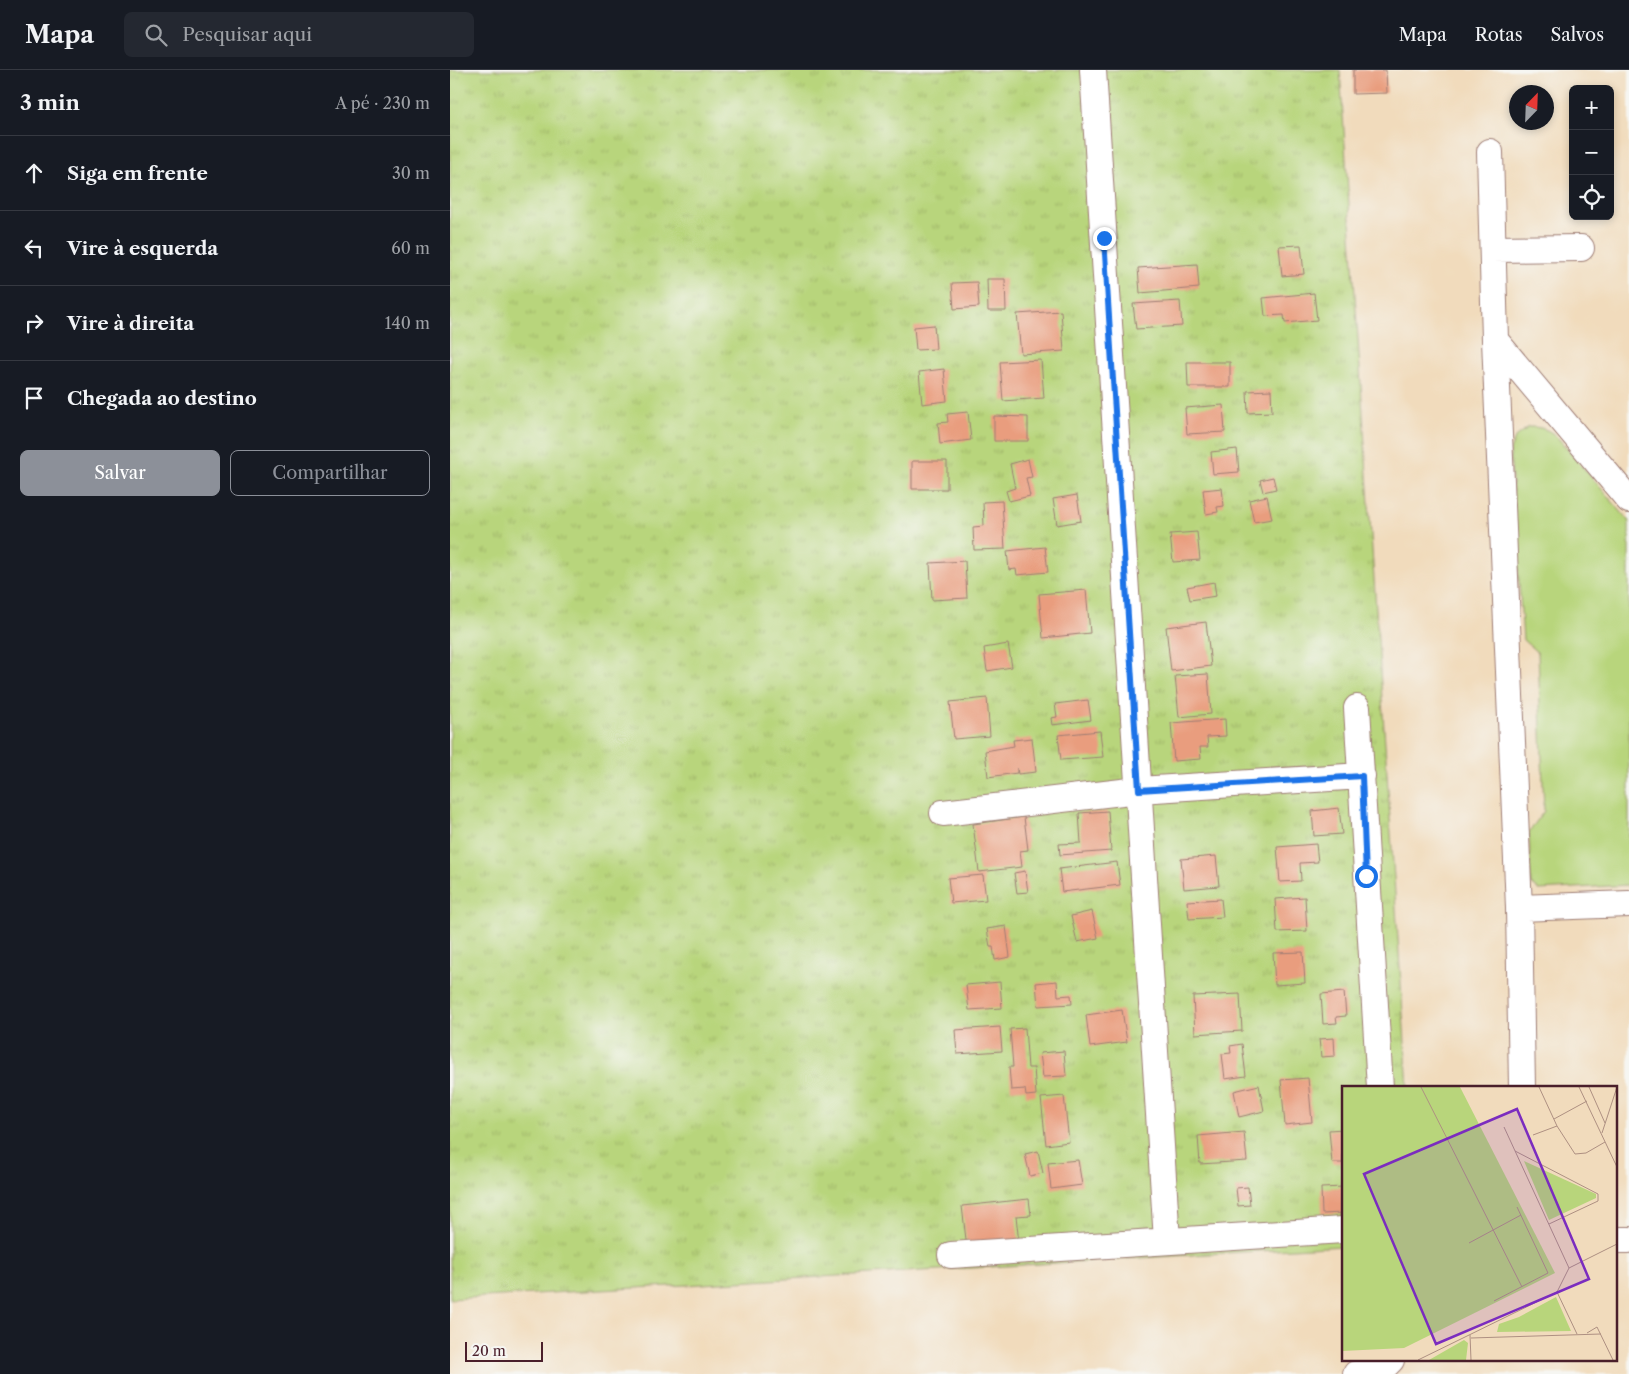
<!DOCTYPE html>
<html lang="pt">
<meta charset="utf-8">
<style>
body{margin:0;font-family:"Libre Caslon Text",serif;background:#242831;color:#f1f3f6}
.controls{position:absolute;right:15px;top:15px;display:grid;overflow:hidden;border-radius:8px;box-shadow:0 2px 8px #0003}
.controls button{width:45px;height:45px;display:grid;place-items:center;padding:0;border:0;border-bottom:1px solid #363941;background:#171b24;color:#f1f3f6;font:25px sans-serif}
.compass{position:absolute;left:1059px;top:15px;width:45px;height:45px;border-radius:50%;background:#171b24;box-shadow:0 2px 8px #0003;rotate:23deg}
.scale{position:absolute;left:15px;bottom:12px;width:78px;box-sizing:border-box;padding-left:5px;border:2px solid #4a1f2b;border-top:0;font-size:14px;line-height:18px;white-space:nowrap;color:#4a1f2b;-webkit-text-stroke:4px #f6f6f2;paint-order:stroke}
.stop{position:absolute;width:15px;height:15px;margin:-11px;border:4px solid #1a73e8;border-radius:50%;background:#fff}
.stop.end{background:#1a73e8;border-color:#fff;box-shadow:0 1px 5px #0008}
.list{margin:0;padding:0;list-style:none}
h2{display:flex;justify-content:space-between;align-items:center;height:65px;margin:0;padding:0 20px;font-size:21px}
h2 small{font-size:16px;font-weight:400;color:#9ea1a6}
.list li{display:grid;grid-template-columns:32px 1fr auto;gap:15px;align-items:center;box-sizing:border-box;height:75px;padding:0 20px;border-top:1px solid #363941}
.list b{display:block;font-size:19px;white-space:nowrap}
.list em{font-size:16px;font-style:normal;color:#9ea1a6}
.actions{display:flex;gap:10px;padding:15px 20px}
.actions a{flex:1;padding:11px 0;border:1px solid #8c9099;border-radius:8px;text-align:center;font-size:18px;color:#8c9099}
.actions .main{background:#8c9099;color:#fff}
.icon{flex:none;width:28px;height:28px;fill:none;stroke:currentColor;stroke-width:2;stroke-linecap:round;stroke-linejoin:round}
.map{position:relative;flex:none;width:1179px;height:1304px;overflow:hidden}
header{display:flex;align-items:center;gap:30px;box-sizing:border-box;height:70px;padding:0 25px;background:#171b24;border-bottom:1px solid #363941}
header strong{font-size:24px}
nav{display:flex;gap:28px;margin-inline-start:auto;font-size:18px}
.search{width:350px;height:45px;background:#242831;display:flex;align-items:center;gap:12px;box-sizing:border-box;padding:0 18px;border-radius:8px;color:#9ea1a6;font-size:19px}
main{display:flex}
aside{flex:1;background:#171b24}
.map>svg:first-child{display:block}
.grass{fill:url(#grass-tufts);stroke:#817a53}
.green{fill:#b8d57b;stroke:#817a53}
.building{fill:#e99d7e}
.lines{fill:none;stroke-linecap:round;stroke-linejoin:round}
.minor-casing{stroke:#9e7d74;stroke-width:28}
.minor{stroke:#fff;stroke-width:26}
.route{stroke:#1a73e8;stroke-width:6}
.inset-road{fill:none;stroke:#ae9082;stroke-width:1}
.view{fill:#7b2cbf;fill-opacity:0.15;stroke:#7b2cbf;stroke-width:2.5}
.inset-edge{fill:none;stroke:#4a1f2b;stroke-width:2.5}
</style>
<header>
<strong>Mapa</strong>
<div class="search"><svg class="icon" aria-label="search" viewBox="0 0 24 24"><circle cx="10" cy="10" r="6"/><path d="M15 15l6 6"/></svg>Pesquisar aqui</div>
<nav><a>Mapa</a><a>Rotas</a><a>Salvos</a></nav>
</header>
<main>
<aside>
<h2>3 min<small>A pé · 230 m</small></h2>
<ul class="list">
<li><svg class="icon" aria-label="ahead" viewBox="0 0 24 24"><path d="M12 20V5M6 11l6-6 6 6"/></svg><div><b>Siga em frente</b></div><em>30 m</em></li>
<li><svg class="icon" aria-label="left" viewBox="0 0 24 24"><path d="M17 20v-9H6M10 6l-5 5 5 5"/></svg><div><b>Vire à esquerda</b></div><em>60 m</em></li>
<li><svg class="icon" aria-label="right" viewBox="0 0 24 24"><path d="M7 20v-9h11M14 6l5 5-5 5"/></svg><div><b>Vire à direita</b></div><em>140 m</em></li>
<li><svg class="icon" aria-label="arrive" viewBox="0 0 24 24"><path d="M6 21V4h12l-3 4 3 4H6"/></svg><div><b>Chegada ao destino</b></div></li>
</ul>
<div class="actions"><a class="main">Salvar</a><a>Compartilhar</a></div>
</aside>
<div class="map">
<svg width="1179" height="1304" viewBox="0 0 1179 1304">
<defs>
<pattern id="grass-tufts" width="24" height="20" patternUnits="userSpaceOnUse" patternTransform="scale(1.25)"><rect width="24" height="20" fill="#b8d57b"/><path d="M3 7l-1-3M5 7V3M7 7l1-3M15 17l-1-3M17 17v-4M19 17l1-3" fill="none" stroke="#a0b66a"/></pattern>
</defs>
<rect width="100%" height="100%" fill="#f6f6f2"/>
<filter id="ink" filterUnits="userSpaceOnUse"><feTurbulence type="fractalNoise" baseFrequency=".02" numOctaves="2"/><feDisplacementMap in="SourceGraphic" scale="10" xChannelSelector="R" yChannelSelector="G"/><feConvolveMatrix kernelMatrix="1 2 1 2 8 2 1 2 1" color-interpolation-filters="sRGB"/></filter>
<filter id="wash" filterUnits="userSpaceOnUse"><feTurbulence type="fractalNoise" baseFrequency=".0096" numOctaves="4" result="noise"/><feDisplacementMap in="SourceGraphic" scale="20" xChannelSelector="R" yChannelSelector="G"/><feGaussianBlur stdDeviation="1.12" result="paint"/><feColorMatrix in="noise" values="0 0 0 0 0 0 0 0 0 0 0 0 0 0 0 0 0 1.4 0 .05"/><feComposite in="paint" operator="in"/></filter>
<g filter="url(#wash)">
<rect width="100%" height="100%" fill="#f1dbbc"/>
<path class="grass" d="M 0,0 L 890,0 L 958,1018 L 893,1018 L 893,1176 L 0,1229 Z"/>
<path class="green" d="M 1079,357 C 1091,357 1098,359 1107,367 L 1179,451 L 1179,815 L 1089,820 L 1081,814 L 1079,762 L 1094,741 L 1088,583 L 1073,570 L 1060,380 L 1066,366 Z"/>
<g id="blocks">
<path class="building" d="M 903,0 L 936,0 L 937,23 L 903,24 Z
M 851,175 L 854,204 L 832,206 L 829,176 Z
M 747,194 L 749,218 L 690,223 L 688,198 Z
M 537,209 L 555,209 L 556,241 L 538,241 Z
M 527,212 L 529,237 L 504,239 L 502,213 Z
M 864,223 L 867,250 L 835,253 L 834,245 L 815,246 L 813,228 Z
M 730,231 L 732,256 L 686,259 L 683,234 Z
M 611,241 L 614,281 L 571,284 L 567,244 Z
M 484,255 L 486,279 L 466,280 L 464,257 Z
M 591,290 L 594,328 L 553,331 L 550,292 Z
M 737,292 L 780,292 L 780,317 L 738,317 Z
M 494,299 L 497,331 L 472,334 L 469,302 Z
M 821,320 L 822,342 L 798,343 L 797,321 Z
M 773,335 L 775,362 L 737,364 L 735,338 Z
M 518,342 L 521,370 L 490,374 L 488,353 L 498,352 L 497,344 Z
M 544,346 L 578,347 L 578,371 L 544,371 Z
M 787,379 L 789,402 L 763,404 L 761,382 Z
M 578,389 L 582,407 L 576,408 L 580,426 L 559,431 L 556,421 L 565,418 L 560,394 Z
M 462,391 L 497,391 L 497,419 L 462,419 Z
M 823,407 L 826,419 L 813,422 L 810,410 Z
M 772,418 L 774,436 L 767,437 L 768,442 L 756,444 L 753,420 Z
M 627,425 L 631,451 L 607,455 L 603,429 Z
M 817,426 L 822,449 L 804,452 L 799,430 Z
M 552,431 L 555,479 L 524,480 L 523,457 L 534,456 L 533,432 Z
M 747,462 L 750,490 L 723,492 L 720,464 Z
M 595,477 L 598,502 L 567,505 L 566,499 L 559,500 L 557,481 Z
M 515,491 L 517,528 L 482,530 L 480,493 Z
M 764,512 L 766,526 L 740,530 L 737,517 Z
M 636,520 L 640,563 L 593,568 L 589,524 Z
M 756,552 L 761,596 L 721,601 L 716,557 Z
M 558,574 L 562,597 L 537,601 L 534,578 Z
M 758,604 L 761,644 L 729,647 L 725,606 Z
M 537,628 L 540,666 L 504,669 L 500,632 Z
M 638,630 L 641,650 L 602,655 L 601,648 L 607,647 L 605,634 Z
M 775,649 L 776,666 L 757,667 L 758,677 L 750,677 L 751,689 L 724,691 L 721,653 Z
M 650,661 L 653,687 L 611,690 L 608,665 Z
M 582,668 L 586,702 L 568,704 L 567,698 L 567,703 L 538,707 L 535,681 L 564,676 L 563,670 Z
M 889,738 L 892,764 L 864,766 L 862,741 Z
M 658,741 L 661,781 L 610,785 L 609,774 L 631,773 L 629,743 Z
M 574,747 L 578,780 L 570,781 L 572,797 L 529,802 L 523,754 Z
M 866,774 L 868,792 L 850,793 L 851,811 L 830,812 L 827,777 Z
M 766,786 L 769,816 L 734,819 L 731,789 Z
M 667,792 L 670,815 L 612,822 L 609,799 Z
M 575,801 L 578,822 L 567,823 L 564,803 Z
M 533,805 L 536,830 L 501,833 L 498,808 Z
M 855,827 L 857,861 L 827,862 L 825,829 Z
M 771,829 L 773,847 L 739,849 L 737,831 Z
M 642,841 L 648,868 L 627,872 L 621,846 Z
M 556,856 L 560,887 L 545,890 L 543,877 L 540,877 L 537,859 Z
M 853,882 L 855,913 L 825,915 L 823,883 Z
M 607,911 L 608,926 L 621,925 L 622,934 L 588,936 L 586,913 Z
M 550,912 L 552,938 L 519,940 L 516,915 Z
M 894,922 L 896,946 L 886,947 L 887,953 L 873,954 L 871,924 Z
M 790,924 L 792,961 L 745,964 L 743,926 Z
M 672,940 L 677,972 L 640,977 L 636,945 Z
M 550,957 L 552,981 L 507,984 L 505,960 Z
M 575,958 L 578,998 L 584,998 L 586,1025 L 576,1026 L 575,1019 L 561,1020 L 559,997 L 563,997 L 560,959 Z
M 884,968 L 885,986 L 871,987 L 869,969 Z
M 792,974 L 796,1006 L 775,1009 L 772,984 L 781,983 L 780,976 Z
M 614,981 L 616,1006 L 593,1007 L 590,983 Z
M 858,1008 L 862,1052 L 835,1055 L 831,1010 Z
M 809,1015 L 814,1041 L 789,1047 L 784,1021 Z
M 614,1026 L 619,1072 L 596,1075 L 591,1028 Z
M 893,1059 L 893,1093 L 882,1093 L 879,1060 Z
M 794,1062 L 797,1091 L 750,1094 L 748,1066 Z
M 588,1081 L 593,1103 L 580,1106 L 575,1084 Z
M 628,1090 L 632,1115 L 601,1119 L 598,1093 Z
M 798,1117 L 800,1135 L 788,1136 L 786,1118 Z
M 893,1117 L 893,1143 L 872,1144 L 871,1118 Z
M 579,1129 L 581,1145 L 566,1146 L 569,1173 L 517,1178 L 512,1136 Z"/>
</g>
</g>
<g filter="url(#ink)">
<use href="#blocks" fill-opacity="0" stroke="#9e7d74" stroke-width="1"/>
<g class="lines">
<g class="minor-casing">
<path id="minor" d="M 643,0 L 717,1171
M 1040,82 L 1045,270 L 1069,838 L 1072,1018
M 1043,179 L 1131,178
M 1045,270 L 1179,430
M 907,638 L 930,1018
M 493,743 L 689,720 L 912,706
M 1069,838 L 1179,834
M 1165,1170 L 1179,1170
M 501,1185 L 893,1160
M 906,1304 L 930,1301 L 941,1290"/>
</g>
<use href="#minor" class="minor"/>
</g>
</g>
<g class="lines" filter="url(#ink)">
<path class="route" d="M 654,168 L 689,720 L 912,706 L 916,806"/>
</g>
<g transform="translate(892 1016)">
<rect width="275" height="275" fill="#f1dbbc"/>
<path d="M 0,1 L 118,1 L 213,187 L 62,262 L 0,265 Z" fill="#b8d57b"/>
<path d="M 182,75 L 254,108 L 254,112 L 207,134 ZM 214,211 L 229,245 L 155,246 L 157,238 L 177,231 ZM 122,254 L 126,257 L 124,274 L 87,274 Z" fill="#b8d57b"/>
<path class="inset-road" d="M 79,1 L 180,201M 197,1 L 215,40 L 233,68 L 244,67 L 263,56M 237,1 L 275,81M 247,1 L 263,37M 212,33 L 245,15M 162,41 L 227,182M 260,47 L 275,1M 191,49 L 215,40M 173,65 L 256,108 L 256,115 L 207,138M 127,157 L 179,129M 215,206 L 235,248M 152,215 L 206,187 L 175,121M 245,247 L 255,241 L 271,274M 128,249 L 129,274M 129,252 L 259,248M 76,274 L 215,206 L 227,182 L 275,158"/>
<path class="view" d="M 175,23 L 247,193 L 94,258 L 22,88 Z"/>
<rect width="275" height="275" class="inset-edge"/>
</g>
</svg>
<div class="controls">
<button>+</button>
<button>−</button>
<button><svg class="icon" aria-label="locate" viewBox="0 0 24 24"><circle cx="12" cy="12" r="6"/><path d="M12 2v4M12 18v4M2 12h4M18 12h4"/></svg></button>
</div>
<svg class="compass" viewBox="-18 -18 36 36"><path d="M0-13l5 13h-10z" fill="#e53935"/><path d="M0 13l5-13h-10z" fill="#9ea1a6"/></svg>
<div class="scale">20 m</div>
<div class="stop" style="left:916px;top:806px"></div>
<div class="stop end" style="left:654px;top:168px"></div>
</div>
</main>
